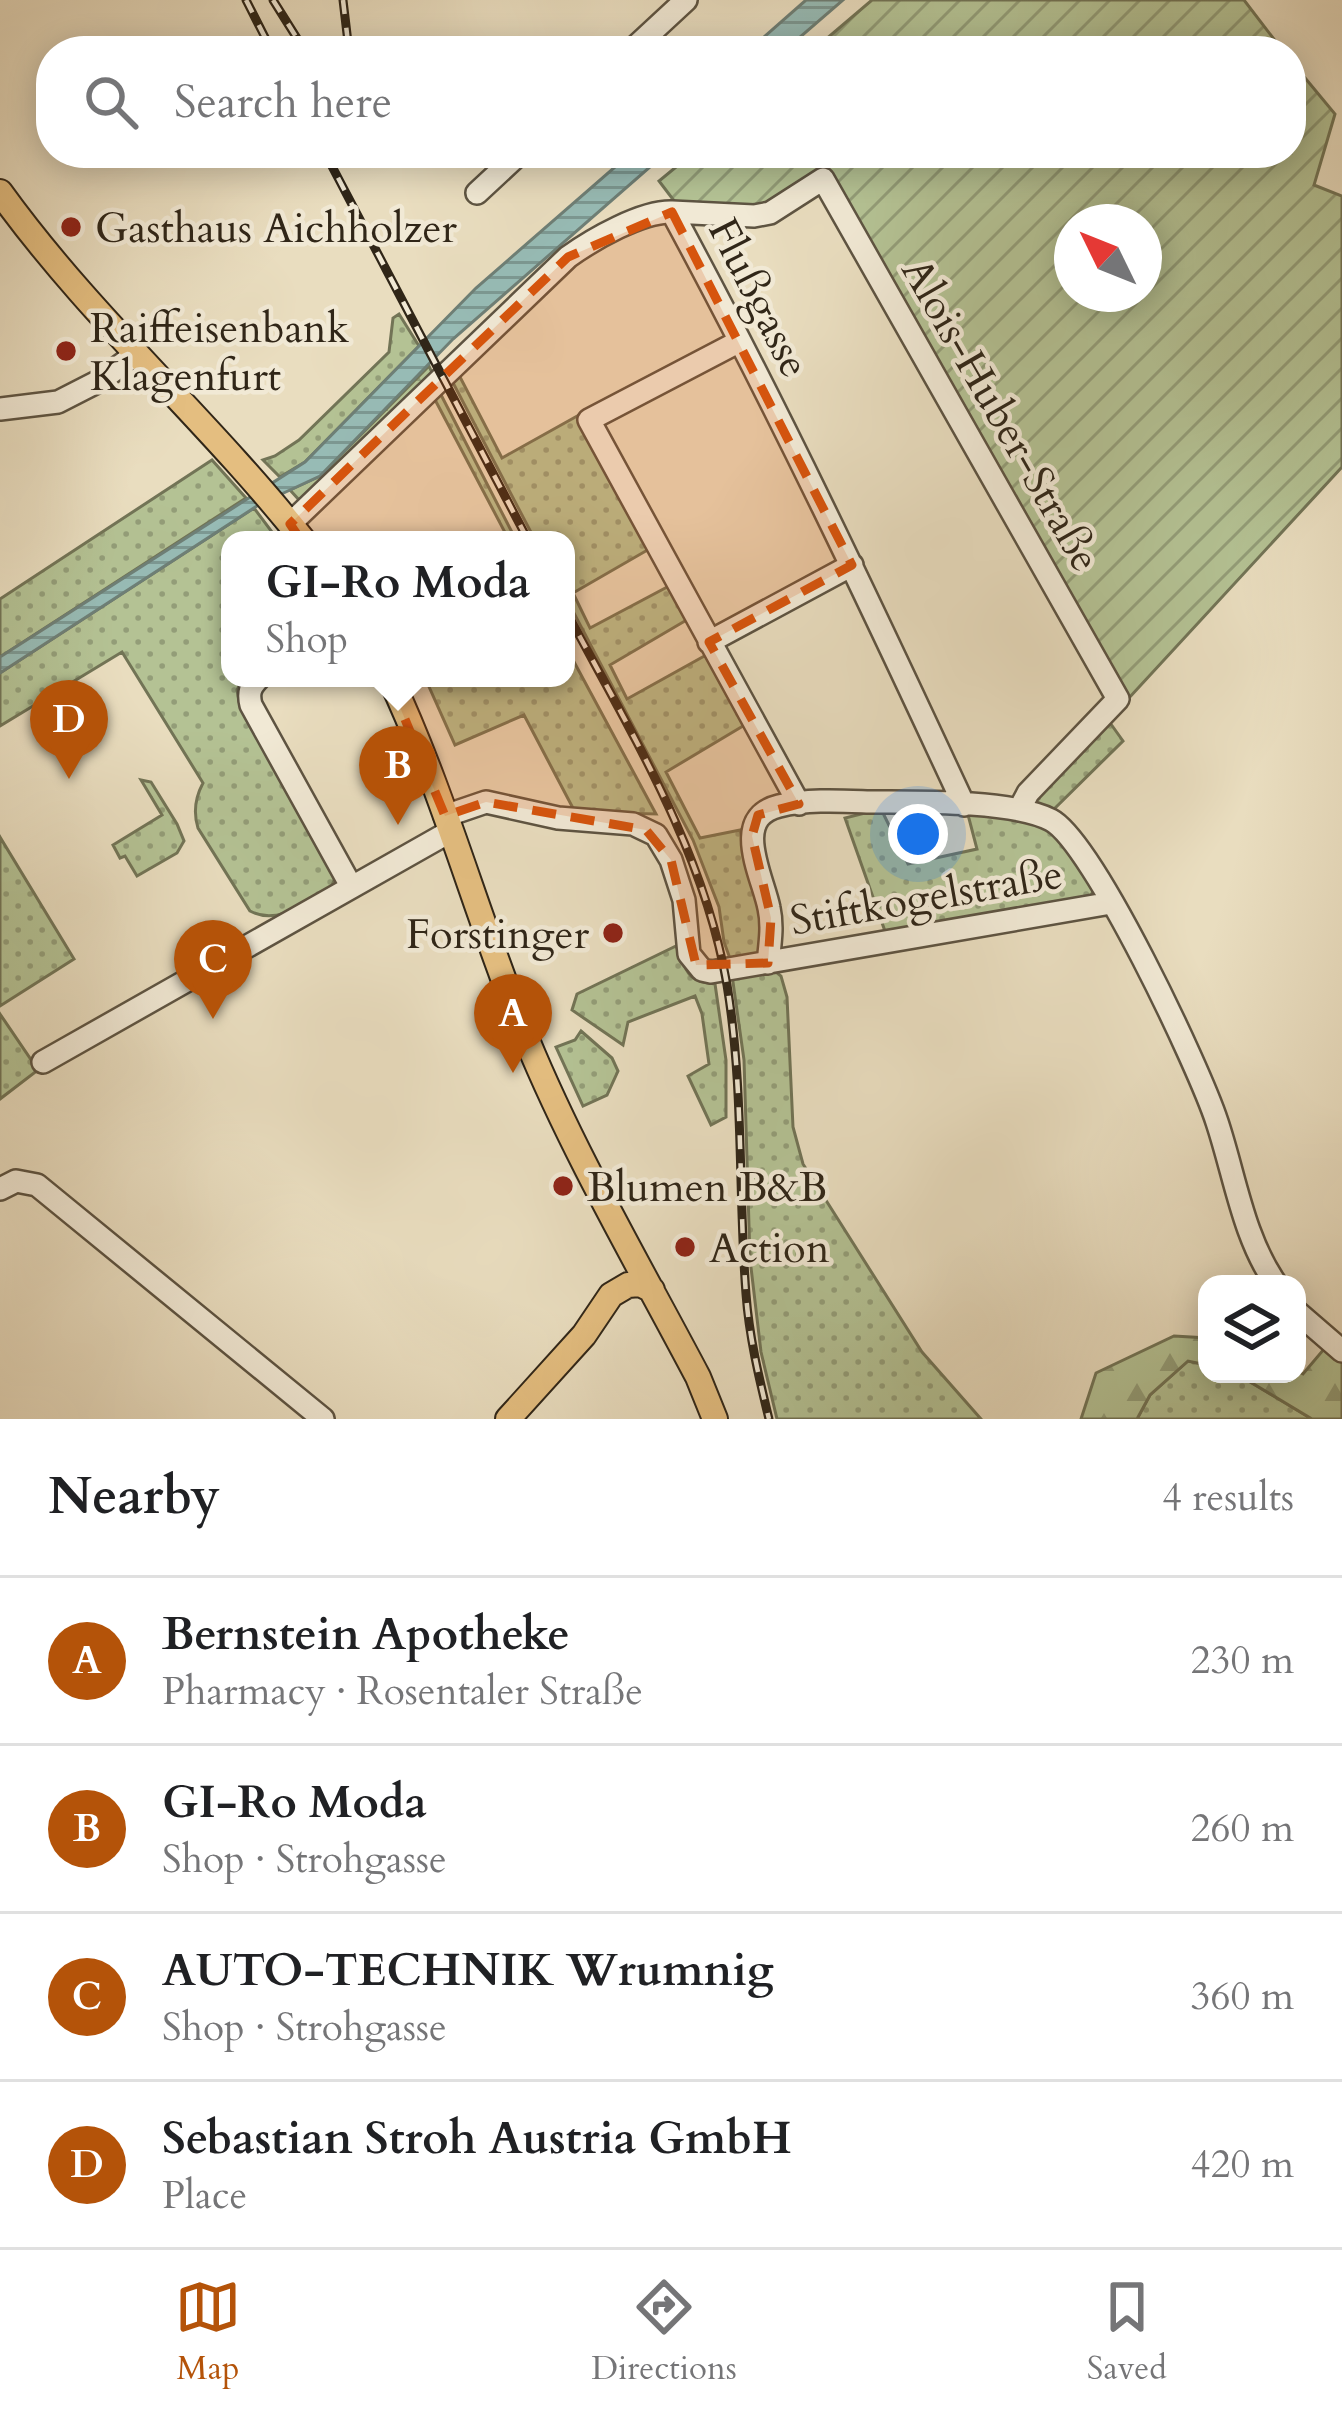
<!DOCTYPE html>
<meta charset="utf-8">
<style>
body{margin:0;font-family:Cardo,serif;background:#f2f2f2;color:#202124}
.controls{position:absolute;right:36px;bottom:36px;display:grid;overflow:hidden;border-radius:24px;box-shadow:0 6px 30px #0003}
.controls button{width:108px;height:108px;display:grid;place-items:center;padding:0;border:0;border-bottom:3px solid #e0e0e0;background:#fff;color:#202124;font:60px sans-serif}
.compass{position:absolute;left:1054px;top:204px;width:108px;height:108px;border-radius:50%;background:#fff;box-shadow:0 6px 30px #0003;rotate:313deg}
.you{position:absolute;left:918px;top:834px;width:42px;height:42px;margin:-30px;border:9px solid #fff;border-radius:50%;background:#1a73e8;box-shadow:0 0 0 18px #1a73e833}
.badge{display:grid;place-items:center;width:78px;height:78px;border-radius:50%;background:#b45309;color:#fff;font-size:39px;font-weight:700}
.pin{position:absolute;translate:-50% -99px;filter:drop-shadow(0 3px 6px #0008)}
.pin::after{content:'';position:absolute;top:63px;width:42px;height:36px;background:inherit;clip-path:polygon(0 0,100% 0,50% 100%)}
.popup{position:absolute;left:221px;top:531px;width:354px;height:156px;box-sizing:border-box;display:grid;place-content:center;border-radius:24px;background:#fff;filter:drop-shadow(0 3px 9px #0005);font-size:39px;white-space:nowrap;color:#757577}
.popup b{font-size:45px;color:#202124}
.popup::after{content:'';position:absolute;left:50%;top:100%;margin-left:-24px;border:24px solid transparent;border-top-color:#fff}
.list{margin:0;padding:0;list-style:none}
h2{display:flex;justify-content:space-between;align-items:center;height:156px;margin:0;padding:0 48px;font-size:51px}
h2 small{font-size:39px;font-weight:400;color:#757577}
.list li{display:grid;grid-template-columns:78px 1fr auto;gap:36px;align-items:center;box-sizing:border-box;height:168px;padding:0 48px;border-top:3px solid #e0e0e0}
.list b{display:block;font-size:45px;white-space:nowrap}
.list p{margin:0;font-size:39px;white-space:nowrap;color:#757577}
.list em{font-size:39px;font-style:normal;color:#757577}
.icon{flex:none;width:66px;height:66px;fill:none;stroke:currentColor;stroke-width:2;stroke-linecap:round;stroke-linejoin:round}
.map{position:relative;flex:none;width:1342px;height:1419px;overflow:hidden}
.search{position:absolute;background:#fff;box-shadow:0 6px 30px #0003;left:36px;right:36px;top:36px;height:132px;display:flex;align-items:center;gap:30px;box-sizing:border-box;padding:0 42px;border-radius:48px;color:#757577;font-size:45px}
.sheet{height:828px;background:#fff}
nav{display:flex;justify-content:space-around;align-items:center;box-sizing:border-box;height:168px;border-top:3px solid #e0e0e0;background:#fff;font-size:33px;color:#757577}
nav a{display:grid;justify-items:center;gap:6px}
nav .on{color:#b45309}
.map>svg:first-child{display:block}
.grass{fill:url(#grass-dots);stroke:#727456;stroke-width:3}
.forest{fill:url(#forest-firs);stroke:#727456;stroke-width:3}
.garden{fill:url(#garden-furrows);stroke:#727456;stroke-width:3;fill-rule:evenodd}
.water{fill:url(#water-rules);stroke:#6e7f76;stroke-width:3}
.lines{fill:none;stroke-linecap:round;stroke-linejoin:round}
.minor-casing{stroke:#5e5442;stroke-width:26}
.major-casing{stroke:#302618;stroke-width:28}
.minor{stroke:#f1e9d5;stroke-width:21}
.major{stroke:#e4be80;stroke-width:24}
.rail-casing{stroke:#302618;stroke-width:9}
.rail{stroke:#f1e9d5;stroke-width:4.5;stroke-dasharray:14;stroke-linecap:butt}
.marked{fill:#d6540d;fill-opacity:0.2;stroke:#d6540d;stroke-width:9;stroke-dasharray:24 15;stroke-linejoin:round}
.poi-dot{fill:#8f2418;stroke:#f1e9d5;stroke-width:4.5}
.labels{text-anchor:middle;stroke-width:9;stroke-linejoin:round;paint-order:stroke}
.poi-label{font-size:42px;fill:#302618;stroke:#f1e9d5;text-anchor:start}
.street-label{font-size:42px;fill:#302618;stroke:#f1e9d5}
</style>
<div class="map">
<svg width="1342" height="1419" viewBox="0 0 1342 1419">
<defs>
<pattern id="grass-dots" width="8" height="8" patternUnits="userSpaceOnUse" patternTransform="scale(3)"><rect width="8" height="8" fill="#b4c294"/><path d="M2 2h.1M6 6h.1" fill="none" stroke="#939d78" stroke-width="1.8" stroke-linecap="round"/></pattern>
<pattern id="forest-firs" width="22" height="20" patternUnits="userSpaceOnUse" patternTransform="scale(3)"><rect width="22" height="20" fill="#b4c294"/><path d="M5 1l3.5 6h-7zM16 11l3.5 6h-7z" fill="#939d78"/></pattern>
<pattern id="garden-furrows" width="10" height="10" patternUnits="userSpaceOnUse" patternTransform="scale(3)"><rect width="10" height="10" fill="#b4c294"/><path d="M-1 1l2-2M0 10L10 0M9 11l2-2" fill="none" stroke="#939d78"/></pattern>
<pattern id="water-rules" width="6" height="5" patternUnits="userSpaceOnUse" patternTransform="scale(3)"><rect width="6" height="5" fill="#97bbb5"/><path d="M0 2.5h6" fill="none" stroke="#7c9892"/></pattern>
</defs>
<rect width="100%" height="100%" fill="#e9ddbf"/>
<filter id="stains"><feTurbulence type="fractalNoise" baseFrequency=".00167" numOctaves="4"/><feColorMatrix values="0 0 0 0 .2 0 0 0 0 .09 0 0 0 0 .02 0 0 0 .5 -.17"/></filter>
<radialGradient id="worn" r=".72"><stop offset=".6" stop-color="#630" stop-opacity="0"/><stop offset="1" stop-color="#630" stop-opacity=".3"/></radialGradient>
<path class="grass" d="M 399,314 L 419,346 L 305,462 L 280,477 L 263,460 L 275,456 L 299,440 L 389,352 L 393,318 Z
M 470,359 L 460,377 L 502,458 L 579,415 L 651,548 L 573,593 L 590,628 L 671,585 L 690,618 L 610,665 L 627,699 L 708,654 L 748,723 L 666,772 L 700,838 L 740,830 L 765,915 L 767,937 L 758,957 L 732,964 L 724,942 L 719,907 L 693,840 L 566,598 L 566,540 L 535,540 L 450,377 Z
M 438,389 L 516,540 L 509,540 L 432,394 Z
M 212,460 L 246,498 L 0,657 L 0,599 Z
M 254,508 L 278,540 L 230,540 L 230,678 L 243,678 L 237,690 L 240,706 L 336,875 L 331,888 C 306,902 278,926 250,911 L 198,828 C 193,812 195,798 203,783 L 122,652 L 0,726 L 0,673 Z
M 566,647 L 656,814 L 575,812 L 524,715 L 455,745 L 426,680 L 432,678 L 566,678 Z
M 1108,720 L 1123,741 L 1051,812 L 1034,806 L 1033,798 Z
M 141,780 L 151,782 L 177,824 L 184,841 L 177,853 L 137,876 L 125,856 L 120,858 L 113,845 L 162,815 Z
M 881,809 L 908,864 L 977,849 L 967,811 C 1002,814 1045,815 1070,844 C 1080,855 1086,874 1094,887 L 1091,897 L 886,934 L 845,818 Z
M 0,837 L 74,959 L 0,1006 Z
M 676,946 C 687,971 685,981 715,984 L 726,1060 L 726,1117 L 711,1125 L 688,1076 L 709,1064 L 702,1014 L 695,996 L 628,1022 L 623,1045 L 572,1010 L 577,994 Z
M 771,968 L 781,976 L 787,997 L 793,1127 L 803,1164 L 922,1352 L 981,1419 L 777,1419 L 761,1352 L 750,1259 L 744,1060 L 732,975 Z
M 0,1014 L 38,1070 L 0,1099 Z
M 581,1031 L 612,1058 L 618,1071 L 607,1095 L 583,1106 L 556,1047 L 575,1040 Z
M 1188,1361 L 1207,1365 L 1207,1374 L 1237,1374 L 1312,1419 L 1137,1419 L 1150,1395 Z"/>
<path class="forest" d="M 429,366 L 433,375 L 301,502 L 290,490 L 320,476 Z
M 1174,1336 L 1207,1338 L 1207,1365 L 1188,1361 L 1150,1395 L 1137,1419 L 1081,1419 L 1096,1373 Z
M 1324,1349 L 1342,1358 L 1342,1419 L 1312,1419 L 1237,1374 L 1297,1374 L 1297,1371 L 1303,1374 Z"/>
<path class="garden" d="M 872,0 L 1244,0 L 1283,51 L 812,51 Z
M 1291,61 L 1335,114 L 1314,185 L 1342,196 L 1342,467 L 1128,699 L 825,170 L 779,202 L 752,209 L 678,206 L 659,181 L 693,153 L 1291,153 ZM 1072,222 L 1144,222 L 1144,294 L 1072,294 Z"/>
<path class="water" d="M 806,0 L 843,0 L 784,51 L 748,51 Z
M 631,153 L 666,153 L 453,339 L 320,476 L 260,504 L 0,673 L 0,657 L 305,462 L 476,288 Z"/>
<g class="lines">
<g class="minor-casing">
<path id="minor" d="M 631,51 L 686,0
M 477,193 L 520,153
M 672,212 L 754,216 L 770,213 L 823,179 L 1118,699 L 1028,793 L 1019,810
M 740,341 L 589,420 L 799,804
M 0,409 L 58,402 L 101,380 L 136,354
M 290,524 L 568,257 C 593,239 642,211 672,212 C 777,406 871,605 964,805
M 709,642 L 852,565
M 259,678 C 250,687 248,693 251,705 L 351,886
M 445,816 L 486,802 L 558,818 L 633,824 L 656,835 L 671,860 L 684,900 L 689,954 L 702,970 L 711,972 L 1111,903
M 768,963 C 770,944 773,926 769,908 C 763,877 730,818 779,806 C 808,799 841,801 870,802 C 915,802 1013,800 1051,820 C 1093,842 1200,1069 1217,1122 C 1235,1176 1243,1237 1276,1284
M 43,1062 L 451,831
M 0,1189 L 16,1181 L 37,1185 L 323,1419
M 1297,1312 L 1342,1351"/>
</g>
<g class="major-casing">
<path id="major" d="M 0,192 C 90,317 207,419 303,540
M 390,678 C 445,795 478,921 527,1040 C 574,1154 640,1267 698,1377 L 715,1419
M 508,1419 L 584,1335 L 611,1295 L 628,1285 L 640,1284 L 652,1290"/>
</g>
<use href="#minor" class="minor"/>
<use href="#major" class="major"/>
<g class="rail-casing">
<path id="rail" d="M 246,0 L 272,51
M 273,0 L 305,51
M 343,0 L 349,51
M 325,153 L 528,540
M 566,611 C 630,731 704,850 727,985 C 744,1088 738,1191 746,1294 C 749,1336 759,1378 769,1419"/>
</g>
<use href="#rail" class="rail"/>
</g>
<path class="marked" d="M 672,212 L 852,565 L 709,642 L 799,804 L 758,815 L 752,836 L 771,918 L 768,963 L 696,965 L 671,860 L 646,830 L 486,802 L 445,816 L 378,654 L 290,524 L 568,257 Z"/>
<g class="poi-dot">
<circle cx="71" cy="227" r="12"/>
<circle cx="66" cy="351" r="12"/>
<circle cx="613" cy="933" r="12"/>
<circle cx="563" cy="1186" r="12"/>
<circle cx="685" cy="1247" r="12"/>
</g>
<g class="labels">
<g class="poi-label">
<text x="95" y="242">Gasthaus Aichholzer</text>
<text x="90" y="342">Raiffeisenbank<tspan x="90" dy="48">Klagenfurt</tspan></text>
<text x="589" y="948" text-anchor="end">Forstinger</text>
<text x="587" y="1201">Blumen B&amp;B</text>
<text x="709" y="1262">Action</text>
</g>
<g class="street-label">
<text transform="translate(760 297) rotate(63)" y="15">Flußgasse</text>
<text transform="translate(1002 414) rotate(60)" y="15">Alois-Huber-Straße</text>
<text transform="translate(926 896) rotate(-10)" y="15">Stiftkogelstraße</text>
</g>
</g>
<rect width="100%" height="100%" filter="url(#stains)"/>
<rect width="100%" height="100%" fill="url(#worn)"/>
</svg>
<div class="controls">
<button><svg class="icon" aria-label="layers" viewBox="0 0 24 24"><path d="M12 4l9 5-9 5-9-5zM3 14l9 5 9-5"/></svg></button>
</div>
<svg class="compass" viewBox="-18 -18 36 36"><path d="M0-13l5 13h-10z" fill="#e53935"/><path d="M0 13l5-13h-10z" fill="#757577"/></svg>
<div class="you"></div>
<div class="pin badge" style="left:513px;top:1073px">A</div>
<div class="pin badge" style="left:398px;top:825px">B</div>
<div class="popup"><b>GI-Ro Moda</b>Shop</div>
<div class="pin badge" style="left:213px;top:1019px">C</div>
<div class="pin badge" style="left:69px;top:779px">D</div>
<div class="search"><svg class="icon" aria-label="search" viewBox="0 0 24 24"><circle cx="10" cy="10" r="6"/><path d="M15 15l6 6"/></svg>Search here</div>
</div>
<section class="sheet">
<h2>Nearby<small>4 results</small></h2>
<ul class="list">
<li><span class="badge">A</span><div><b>Bernstein Apotheke</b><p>Pharmacy · Rosentaler Straße</p></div><em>230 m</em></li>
<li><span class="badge">B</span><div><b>GI-Ro Moda</b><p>Shop · Strohgasse</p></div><em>260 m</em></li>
<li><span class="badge">C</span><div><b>AUTO-TECHNIK Wrumnig</b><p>Shop · Strohgasse</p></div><em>360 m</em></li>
<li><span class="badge">D</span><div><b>Sebastian Stroh Austria GmbH</b><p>Place</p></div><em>420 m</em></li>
</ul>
</section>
<nav>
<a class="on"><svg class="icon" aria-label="map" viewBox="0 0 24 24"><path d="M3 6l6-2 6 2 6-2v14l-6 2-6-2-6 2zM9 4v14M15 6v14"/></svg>Map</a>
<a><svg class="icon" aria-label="directions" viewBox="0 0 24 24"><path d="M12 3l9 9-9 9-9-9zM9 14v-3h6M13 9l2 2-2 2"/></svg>Directions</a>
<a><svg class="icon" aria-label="saved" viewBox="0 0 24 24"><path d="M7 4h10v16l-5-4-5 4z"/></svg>Saved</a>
</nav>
